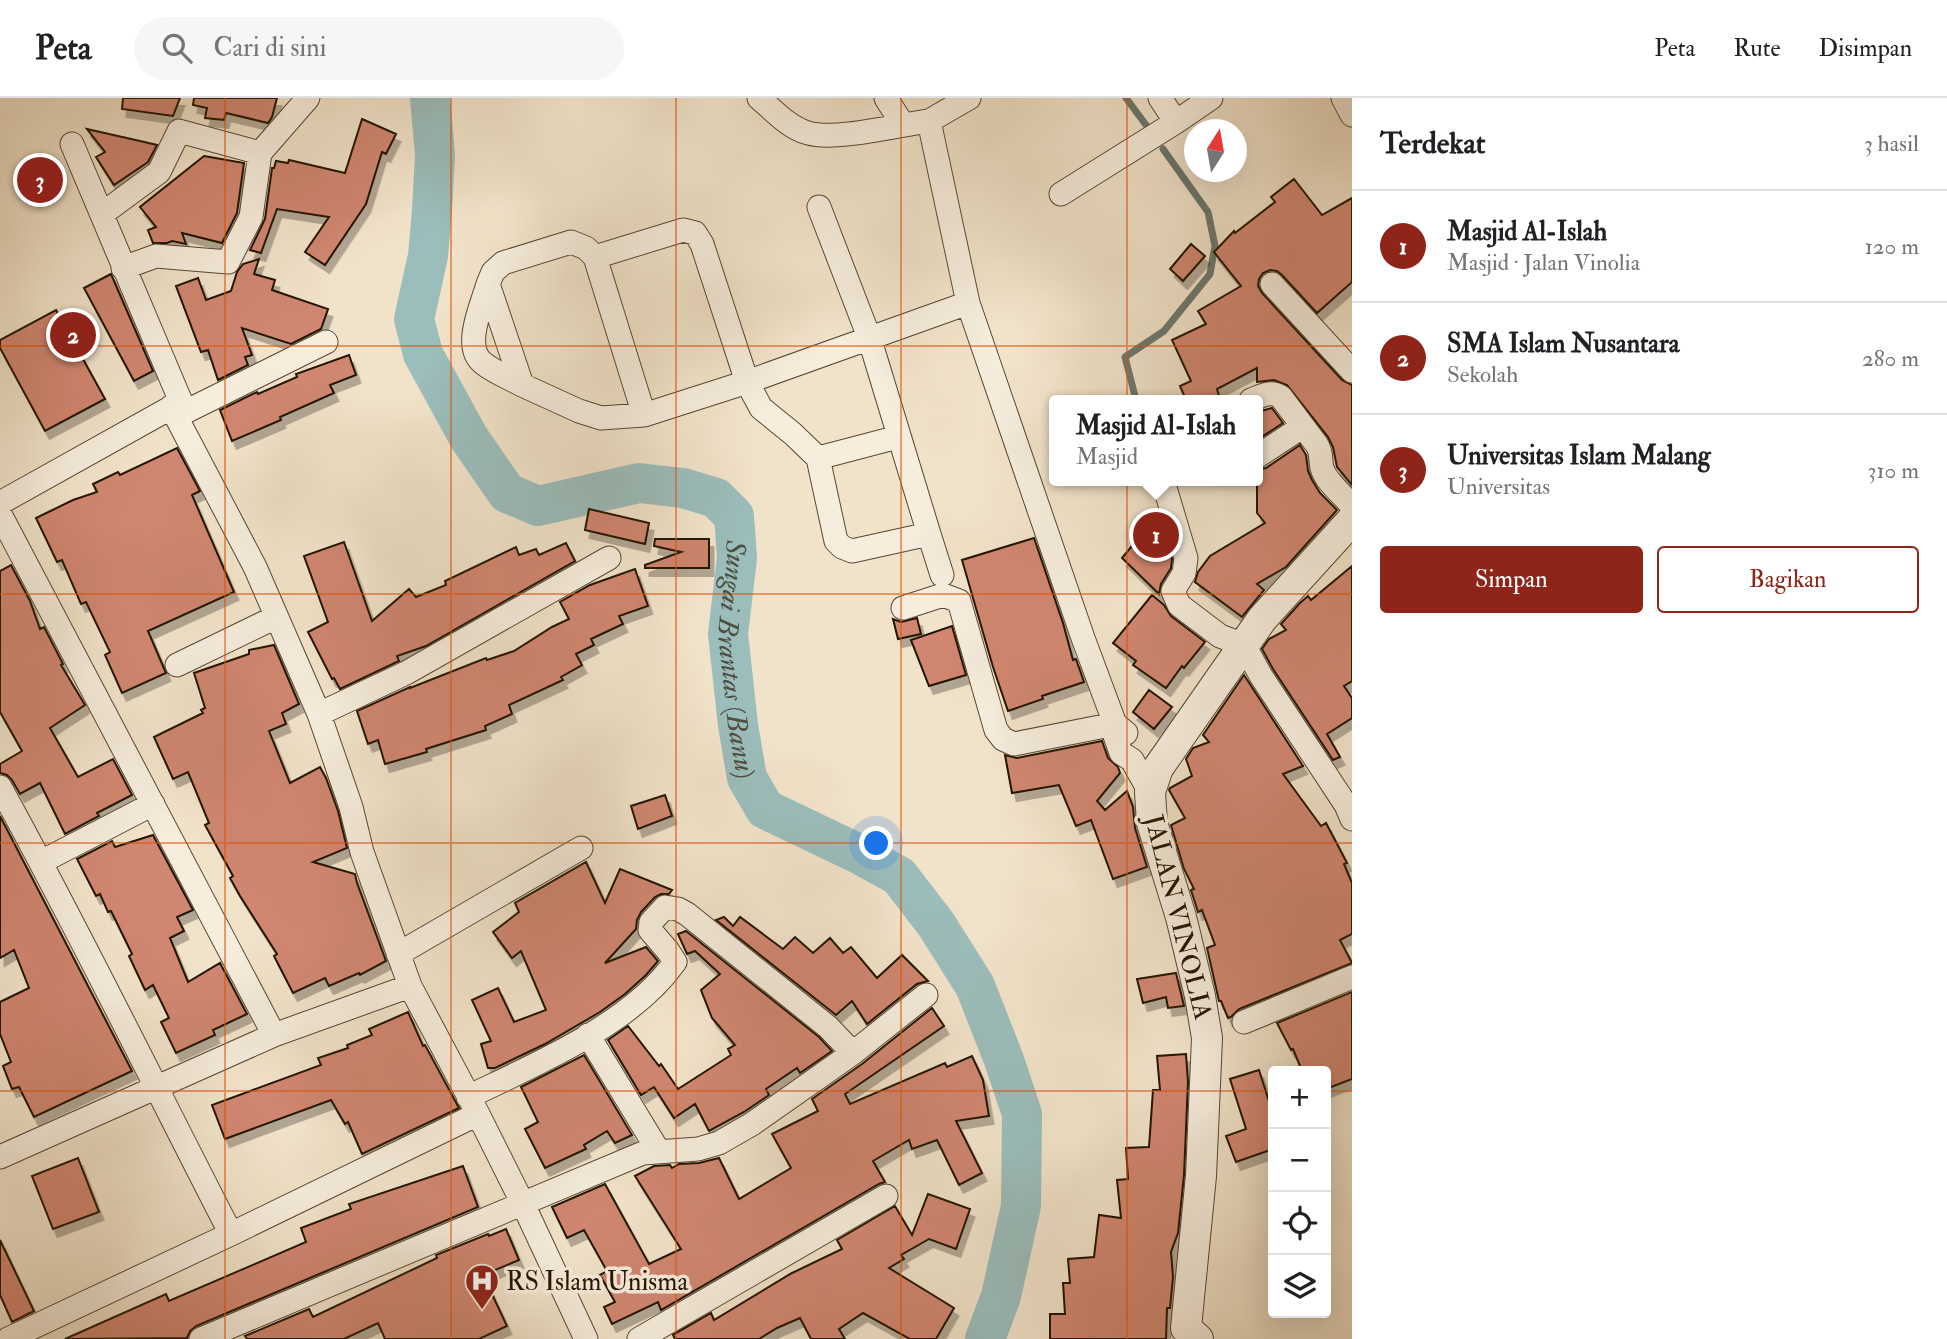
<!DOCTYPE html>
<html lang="id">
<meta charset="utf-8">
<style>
body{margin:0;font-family:"IM FELL Double Pica",serif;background:#f6f6f6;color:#202124}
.controls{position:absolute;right:21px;bottom:21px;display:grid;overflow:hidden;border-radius:7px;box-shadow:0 7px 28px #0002}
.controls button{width:63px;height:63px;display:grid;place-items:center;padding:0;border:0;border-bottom:2px solid #e0e0e0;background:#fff;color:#202124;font:35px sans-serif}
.compass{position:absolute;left:1184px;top:21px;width:63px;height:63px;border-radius:50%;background:#fff;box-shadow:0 7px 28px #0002;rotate:11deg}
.you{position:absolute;left:877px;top:746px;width:24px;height:24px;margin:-18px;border:5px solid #fff;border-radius:50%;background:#1a73e8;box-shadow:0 0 0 10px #1a73e833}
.badge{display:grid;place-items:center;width:46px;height:46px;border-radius:50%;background:#8f2418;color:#fff;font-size:23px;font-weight:700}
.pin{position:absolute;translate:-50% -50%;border:4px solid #fff;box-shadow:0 2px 7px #0006}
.popup{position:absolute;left:1049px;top:297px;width:214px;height:91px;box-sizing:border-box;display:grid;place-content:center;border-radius:7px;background:#fff;filter:drop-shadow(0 2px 5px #0005);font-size:23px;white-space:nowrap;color:#757577}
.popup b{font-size:26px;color:#202124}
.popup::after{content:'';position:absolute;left:50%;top:100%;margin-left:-14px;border:14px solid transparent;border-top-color:#fff}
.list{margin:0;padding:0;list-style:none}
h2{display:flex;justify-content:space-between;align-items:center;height:91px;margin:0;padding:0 28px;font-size:30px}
h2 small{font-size:23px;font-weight:400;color:#757577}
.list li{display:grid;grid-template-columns:46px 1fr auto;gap:21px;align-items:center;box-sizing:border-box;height:112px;padding:0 28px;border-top:2px solid #e0e0e0}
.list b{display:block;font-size:26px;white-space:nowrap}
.list p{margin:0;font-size:23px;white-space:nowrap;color:#757577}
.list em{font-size:23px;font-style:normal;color:#757577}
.actions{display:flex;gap:14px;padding:21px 28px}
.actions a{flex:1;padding:16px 0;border:2px solid #8f2418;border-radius:7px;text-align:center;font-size:24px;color:#8f2418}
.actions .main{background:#8f2418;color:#fff}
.icon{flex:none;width:38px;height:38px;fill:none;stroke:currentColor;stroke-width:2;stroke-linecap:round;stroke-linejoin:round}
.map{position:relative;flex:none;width:1352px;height:1241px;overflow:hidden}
header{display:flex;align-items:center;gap:42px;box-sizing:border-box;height:98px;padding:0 35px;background:#fff;border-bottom:2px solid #e0e0e0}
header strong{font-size:33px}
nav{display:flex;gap:38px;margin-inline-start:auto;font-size:24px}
.search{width:490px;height:63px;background:#f6f6f6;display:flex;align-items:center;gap:18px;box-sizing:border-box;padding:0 24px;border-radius:38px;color:#757577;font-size:26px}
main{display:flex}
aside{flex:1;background:#fff}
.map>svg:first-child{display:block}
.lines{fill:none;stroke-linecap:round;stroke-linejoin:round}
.stream{stroke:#6b7970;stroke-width:7}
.river{stroke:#9bbdbb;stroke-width:40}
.building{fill:#d08670;stroke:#241300;stroke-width:2;filter:url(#shadow)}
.minor-casing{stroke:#574732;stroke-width:25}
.tertiary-casing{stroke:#574732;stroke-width:32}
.minor{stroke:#f6eddd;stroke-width:23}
.tertiary{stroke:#f6eddd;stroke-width:30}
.grid{fill:none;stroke:#de560b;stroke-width:2;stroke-opacity:0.55}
.labels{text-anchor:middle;stroke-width:7;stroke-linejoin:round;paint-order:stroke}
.street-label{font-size:26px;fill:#241300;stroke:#f6eddd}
.poi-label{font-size:26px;fill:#241300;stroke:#f6eddd;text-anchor:start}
.water-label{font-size:28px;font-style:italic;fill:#4e4e41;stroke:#f6eddd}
</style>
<header>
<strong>Peta</strong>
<div class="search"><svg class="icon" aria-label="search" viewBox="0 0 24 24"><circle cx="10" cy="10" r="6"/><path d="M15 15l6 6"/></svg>Cari di sini</div>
<nav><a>Peta</a><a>Rute</a><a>Disimpan</a></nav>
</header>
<main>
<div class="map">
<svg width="1352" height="1241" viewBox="0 0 1352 1241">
<defs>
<filter id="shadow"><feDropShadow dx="4.5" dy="8" stdDeviation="0" flood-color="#0004"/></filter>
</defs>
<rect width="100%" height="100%" fill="#f1e3ca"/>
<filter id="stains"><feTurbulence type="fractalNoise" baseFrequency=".00286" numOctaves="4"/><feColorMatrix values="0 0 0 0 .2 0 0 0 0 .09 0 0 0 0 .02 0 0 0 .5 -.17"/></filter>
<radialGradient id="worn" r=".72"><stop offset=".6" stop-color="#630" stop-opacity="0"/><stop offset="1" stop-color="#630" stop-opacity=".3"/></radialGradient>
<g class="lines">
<path class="stream" d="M 1126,0 L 1149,31
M 1136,302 L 1125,259 L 1164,233 L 1210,176 L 1215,148 L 1208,114 L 1163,51"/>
<path class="river" id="s1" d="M 430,0 L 435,57 L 432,112 L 428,158 L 414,221 L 423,256 L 469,340 L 507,395 L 538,408 L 639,385 L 683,390 L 716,400 L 734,418 L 737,460 L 728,536 L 738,627 L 747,680 L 765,711 L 859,756 L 899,778 L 936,826 L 975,888 L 1004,962 L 1022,1016 L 1021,1108 L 1001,1198 L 985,1241"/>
</g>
<path class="building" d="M 123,0 L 180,0 L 173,18 L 122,11 Z
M 194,0 L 277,0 L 272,19 L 268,25 L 226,15 L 224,22 L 205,20 L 207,10 L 193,7 Z
M 362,21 L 396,36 L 386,56 L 382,54 L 366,106 L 325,167 L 305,154 L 329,119 L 277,111 L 261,155 L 250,152 L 265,121 L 272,70 L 274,70 L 276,63 L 288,65 L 289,62 L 345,75 Z
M 87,31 L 140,43 L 157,47 L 148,64 L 114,87 L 96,59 L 105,54 Z
M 204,58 L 244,65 L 237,115 L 222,145 L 182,135 L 186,146 L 172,143 L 167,145 L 153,145 L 148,132 L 156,129 L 140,109 Z
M 1294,81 L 1322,117 L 1352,100 L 1352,184 L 1317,215 L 1282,177 L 1277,173 L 1270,172 L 1263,175 L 1259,181 L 1258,188 L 1262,195 L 1342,282 L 1352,287 L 1352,387 L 1337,369 L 1333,349 L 1328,339 L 1287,287 L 1274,282 L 1257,284 L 1257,270 L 1217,291 L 1219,298 L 1207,302 L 1186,302 L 1180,288 L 1191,283 L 1172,242 L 1206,226 L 1198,213 L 1241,188 L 1214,154 L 1234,133 L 1235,135 L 1275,104 L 1271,99 Z
M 1191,146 L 1205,158 L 1183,183 L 1170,171 Z
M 259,161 L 254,176 L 275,182 L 272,192 L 328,211 L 321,231 L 291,246 L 242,230 L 252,257 L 245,259 L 248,267 L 218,282 L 208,252 L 201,254 L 176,188 L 198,180 L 206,202 L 231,193 L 237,174 L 243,166 Z
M 111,176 L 153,273 L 134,283 L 84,190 Z
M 56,212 L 105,301 L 45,333 L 0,250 L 0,242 Z
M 349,257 L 356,277 L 330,287 L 334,295 L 280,319 L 281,322 L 232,343 L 220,312 L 257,294 L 258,296 L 297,279 L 296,276 Z
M 1272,310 L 1283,325 L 1257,342 L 1257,314 Z
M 1300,347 L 1306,357 L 1308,373 L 1312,382 L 1320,395 L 1337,412 L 1286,469 L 1257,486 L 1264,492 L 1242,519 L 1195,484 L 1198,474 L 1210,458 L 1265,425 L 1257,415 L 1257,372 L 1266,370 Z
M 177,350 L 200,393 L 192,397 L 234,494 L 148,533 L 166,575 L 122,595 L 105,557 L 110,554 L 86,504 L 81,506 L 62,462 L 57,464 L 36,420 L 73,402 L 97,394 L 93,386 L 118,374 L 120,377 Z
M 589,411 L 649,425 L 645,446 L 585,432 Z
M 1158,416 L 1172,461 L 1171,470 L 1161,486 L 1159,496 L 1122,460 Z
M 1034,440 L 1063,525 L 1073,562 L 1076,561 L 1084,584 L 1042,598 L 1043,601 L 1008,613 L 993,569 L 962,462 Z
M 655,441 L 709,441 L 709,470 L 645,470 L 645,467 L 681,454 L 654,448 Z
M 344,444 L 372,523 L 409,491 L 416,499 L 446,487 L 445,483 L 516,449 L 519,457 L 536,451 L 539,457 L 566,445 L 575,463 L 426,548 L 397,558 L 399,563 L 340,591 L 334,580 L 332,581 L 308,534 L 328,524 L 304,458 Z
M 11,467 L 30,503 L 40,531 L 44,529 L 63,566 L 61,567 L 85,607 L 50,630 L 78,679 L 113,661 L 132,697 L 97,715 L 99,718 L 65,736 L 40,685 L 20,696 L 12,682 L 7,677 L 0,675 L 0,666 L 22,653 L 0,614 L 0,473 Z
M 1352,468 L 1352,583 L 1344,588 L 1352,600 L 1352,620 L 1327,636 L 1340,659 L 1333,662 L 1273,571 L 1262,551 L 1269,541 L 1286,532 L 1281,526 L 1300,505 L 1308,498 L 1311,502 Z
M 635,471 L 648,508 L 619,518 L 623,526 L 591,541 L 594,547 L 576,556 L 582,567 L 561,579 L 563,582 L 509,607 L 512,616 L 485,628 L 486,632 L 426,651 L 427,654 L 385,666 L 378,642 L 368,646 L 357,613 L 410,589 L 410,590 L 486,560 L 487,562 L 514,553 L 552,529 L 569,521 L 560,504 L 590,487 Z
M 1152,497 L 1164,507 L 1171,518 L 1205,544 L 1184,570 L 1182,568 L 1166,590 L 1133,567 L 1136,563 L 1113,545 Z
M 917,520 L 921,536 L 898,541 L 893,521 L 901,524 Z
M 952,528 L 966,577 L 929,588 L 911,542 Z
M 274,547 L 299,606 L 282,615 L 286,626 L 269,633 L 290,685 L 320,669 L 326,680 L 338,713 L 347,750 L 313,764 L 355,776 L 357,785 L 386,863 L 360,877 L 359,875 L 329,888 L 325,880 L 293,895 L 274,858 L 277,856 L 240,798 L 230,780 L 233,778 L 205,727 L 209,725 L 188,674 L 173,681 L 154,639 L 203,615 L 201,612 L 205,610 L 194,575 L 249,556 L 249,552 Z
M 1244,577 L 1303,668 L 1283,676 L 1321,728 L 1326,725 L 1347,765 L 1344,766 L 1352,785 L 1352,836 L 1340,842 L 1352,865 L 1239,911 L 1231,919 L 1228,920 L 1221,903 L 1219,903 L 1207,850 L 1215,847 L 1202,812 L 1198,814 L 1191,792 L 1194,791 L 1184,771 L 1171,727 L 1185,720 L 1169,692 L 1170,690 L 1192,678 L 1186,661 L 1193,650 L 1209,644 L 1203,637 Z
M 1149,592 L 1172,609 L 1154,631 L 1133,614 Z
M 1102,643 L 1108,660 L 1118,669 L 1120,675 L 1097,703 L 1105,712 L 1127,693 L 1133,709 L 1135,730 L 1147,769 L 1113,781 L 1091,722 L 1076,728 L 1059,687 L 1012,695 L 1005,657 L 1017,660 Z
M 665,697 L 672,718 L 638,731 L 631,708 Z
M 0,718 L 132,973 L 34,1019 L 19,989 L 12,991 L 3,968 L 11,964 L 0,936 L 0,904 L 29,890 L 14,852 L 0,860 Z
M 153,737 L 193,812 L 177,819 L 184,833 L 170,840 L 188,884 L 220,865 L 247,916 L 213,932 L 215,937 L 176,955 L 161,924 L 169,920 L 153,887 L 145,892 L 129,858 L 132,856 L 111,813 L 108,814 L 100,796 L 96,798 L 77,761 L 112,743 L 115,749 Z
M 586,764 L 605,805 L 620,771 L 672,792 L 669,796 L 661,796 L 655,799 L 641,814 L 637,822 L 636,831 L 605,865 L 646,849 L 658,863 L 646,877 L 625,896 L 600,914 L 545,946 L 495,970 L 488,970 L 481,946 L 491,943 L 472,902 L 498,890 L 514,924 L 546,912 L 521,853 L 512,860 L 493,834 L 519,814 L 515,805 Z
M 724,819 L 733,828 L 740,819 L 783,851 L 795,839 L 813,855 L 830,840 L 843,855 L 851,849 L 877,880 L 902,857 L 928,883 L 917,886 L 867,926 L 852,903 L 836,917 L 716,822 Z
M 686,833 L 819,939 L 832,953 L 800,975 L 797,970 L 766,991 L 769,997 L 744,1014 L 709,1033 L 695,1006 L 674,1020 L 654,989 L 641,997 L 608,942 L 628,928 L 659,968 L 661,966 L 678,991 L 731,957 L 728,951 L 735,947 L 712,920 L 701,892 L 720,876 L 695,853 L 687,856 L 678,836 Z
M 1176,875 L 1184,908 L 1168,910 L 1166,899 L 1143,905 L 1137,881 Z
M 1352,894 L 1352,981 L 1326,991 L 1326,973 L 1302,973 L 1293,951 L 1291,952 L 1277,925 Z
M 932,910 L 944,928 L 845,996 L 850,1006 L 945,965 L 947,969 L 972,958 L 983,982 L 989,1018 L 956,1023 L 982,1075 L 959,1087 L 937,1042 L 912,1051 L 909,1042 L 873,1063 L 885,1084 L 879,1086 L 661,1212 L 658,1204 L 612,1226 L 604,1209 L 615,1204 L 600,1177 L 607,1173 L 584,1132 L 567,1140 L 552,1109 L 605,1086 L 649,1166 L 681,1151 L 635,1078 L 654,1068 L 670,1067 L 672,1070 L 679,1066 L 699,1065 L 719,1060 L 739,1101 L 791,1070 L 772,1036 L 818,1013 L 812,1001 L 862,966 Z
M 408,914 L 423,948 L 425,947 L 459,1010 L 362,1056 L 348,1024 L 345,1026 L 331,1002 L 225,1041 L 212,1007 L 321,967 L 318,960 L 348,950 L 347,947 L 372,937 L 369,931 Z
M 1186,956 L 1188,984 L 1184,1077 L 1178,1135 L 1171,1154 L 1173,1179 L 1170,1210 L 1167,1210 L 1166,1241 L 1050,1241 L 1050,1216 L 1065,1216 L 1063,1185 L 1070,1185 L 1068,1161 L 1094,1159 L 1099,1117 L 1121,1120 L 1117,1082 L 1128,1081 L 1126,1050 L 1149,1049 L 1153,992 L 1160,992 L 1157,958 Z
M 584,957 L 632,1037 L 615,1045 L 607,1033 L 584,1047 L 586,1051 L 545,1070 L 525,1031 L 538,1024 L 521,989 Z
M 1259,972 L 1273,1016 L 1273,1051 L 1236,1064 L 1226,1038 L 1246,1031 L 1230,981 Z
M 78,1060 L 99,1114 L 53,1131 L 32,1078 Z
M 463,1068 L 478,1109 L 196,1228 L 190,1233 L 187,1240 L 65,1241 L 166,1196 L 169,1203 L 306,1144 L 301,1130 L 351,1111 L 349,1106 Z
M 928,1096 L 970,1111 L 956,1151 L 929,1141 L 901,1157 L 904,1161 L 889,1170 L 954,1210 L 936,1241 L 910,1241 L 863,1215 L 839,1231 L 845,1241 L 811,1241 L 800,1220 L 777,1230 L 759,1241 L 675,1241 L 673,1237 L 711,1215 L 714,1222 L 792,1175 L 842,1151 L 837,1142 L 895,1108 L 912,1137 Z
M 506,1131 L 519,1162 L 483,1177 L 507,1228 L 479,1241 L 385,1241 L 378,1225 L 344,1241 L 247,1241 L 245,1238 L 309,1211 L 313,1219 L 437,1160 L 436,1157 L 488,1136 L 489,1138 Z
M 0,1142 L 34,1213 L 12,1224 L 0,1197 Z"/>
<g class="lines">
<g class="minor-casing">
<path id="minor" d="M 759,0 C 773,12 789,30 808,35 C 836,43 897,27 929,23
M 886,0 L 903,27
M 1160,0 L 1176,24 L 1211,0
M 1343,0 L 1352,17
M 72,46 L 181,304
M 1061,96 L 1176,24
M 819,109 L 869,239 L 929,436 L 852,453 L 842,449 L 836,443 L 818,360 L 793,336 L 761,310 L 747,284 L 644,317 L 601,320 L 579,313 L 522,287 L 488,186 L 493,174 L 503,165 L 571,144 L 586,150 L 595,159 L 683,132 L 695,135 L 702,146 L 747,284 L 968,205 L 1083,540 L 1115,626 L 1114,635 L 1121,655 L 1132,662 L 1150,694
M 102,116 L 159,74 L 179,33 L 260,55
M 595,159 L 644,317
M 123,170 L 156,158 L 228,164 L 251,119 L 260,55 L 308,0
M 488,186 C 482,207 462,249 483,265 C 494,274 509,280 522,287
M 1272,186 L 1352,273
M 968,205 L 929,23 L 969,0
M 1251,302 C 1262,298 1270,292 1281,299 L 1317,347 C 1322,355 1320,361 1322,370 C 1326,384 1343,397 1352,408
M 171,309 L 255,469 L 319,616 L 351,709 L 362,754 L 410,888 L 478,1016 L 523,1106 L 586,1241
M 1258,358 L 1302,329
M 818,360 L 898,339
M 1163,383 L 1186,460 L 1184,475 L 1173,493 L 1179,507 L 1220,538 L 1244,547 L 1261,578 L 1346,707 L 1352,721
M 0,405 L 181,304 L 187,313 L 326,244
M 0,416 L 274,937
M 929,436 L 942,477
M 903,510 L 943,497 L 959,503 L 996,632 L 1003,641 L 1014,646 L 1115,626 L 1126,635
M 177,567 L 276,519
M 319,616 L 406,575 L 609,460
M 0,689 C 81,836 154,987 231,1136
M 41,764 L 153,706
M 398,856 L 581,750
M 1244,924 L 1352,879
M 588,937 L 659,1054
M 468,999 C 534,967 632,926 675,864 L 668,853 L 650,832 L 651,824 L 665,809 L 678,811 L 687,816 L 828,929 L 853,955
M 0,1059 L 274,937 L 410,888
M 8,1241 L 231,1136 L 478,1016
M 201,1241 L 643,1055 L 698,1051 L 719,1045 L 752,1026 L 853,955 L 926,897
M 639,1241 L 886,1098"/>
</g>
<g class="tertiary-casing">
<path id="tertiary" d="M 1198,1241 L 1186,1230 L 1201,1078 L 1207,940 L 1200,898 L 1181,819 L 1152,725 L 1150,694 L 1158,670 L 1262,521 L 1352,422"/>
</g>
<use href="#minor" class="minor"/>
<use href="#tertiary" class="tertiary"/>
</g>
<path class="grid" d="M 225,0 L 225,1241M 451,0 L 451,1241M 676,0 L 676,1241M 901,0 L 901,1241M 1127,0 L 1127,1241M 0,248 L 1352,248M 0,496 L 1352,496M 0,745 L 1352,745M 0,993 L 1273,993M 1326,993 L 1352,993"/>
<defs>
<g id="hospital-pin" transform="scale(1.75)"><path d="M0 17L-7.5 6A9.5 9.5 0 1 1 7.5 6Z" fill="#8f2418" stroke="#f6eddd"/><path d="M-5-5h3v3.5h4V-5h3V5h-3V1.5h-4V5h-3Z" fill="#fff"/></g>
</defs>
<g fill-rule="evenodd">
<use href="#hospital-pin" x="482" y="1183"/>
</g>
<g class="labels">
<g class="street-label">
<text transform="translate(1179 819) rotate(76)" y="9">JALAN VINOLIA</text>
</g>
<g class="poi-label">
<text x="506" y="1192">RS Islam Unisma</text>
</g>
<g class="water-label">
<text dy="10" stroke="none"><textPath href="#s1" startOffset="807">Sungai Brantas (Banu)</textPath></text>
</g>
</g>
<rect width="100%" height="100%" filter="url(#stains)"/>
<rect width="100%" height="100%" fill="url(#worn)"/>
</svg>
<div class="controls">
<button>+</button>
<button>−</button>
<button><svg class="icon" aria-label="locate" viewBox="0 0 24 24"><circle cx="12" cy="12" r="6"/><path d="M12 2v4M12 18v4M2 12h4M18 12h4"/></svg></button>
<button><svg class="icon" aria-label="layers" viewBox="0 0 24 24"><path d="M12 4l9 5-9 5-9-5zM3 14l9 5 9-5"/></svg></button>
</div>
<svg class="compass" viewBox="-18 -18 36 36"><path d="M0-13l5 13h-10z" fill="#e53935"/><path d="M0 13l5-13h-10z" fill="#757577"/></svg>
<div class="you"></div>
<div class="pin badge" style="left:1156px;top:437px">1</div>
<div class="popup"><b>Masjid Al-Islah</b>Masjid</div>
<div class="pin badge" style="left:73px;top:237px">2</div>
<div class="pin badge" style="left:40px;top:82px">3</div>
</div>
<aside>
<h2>Terdekat<small>3 hasil</small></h2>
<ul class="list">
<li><span class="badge">1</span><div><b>Masjid Al-Islah</b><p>Masjid · Jalan Vinolia</p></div><em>120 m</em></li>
<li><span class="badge">2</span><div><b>SMA Islam Nusantara</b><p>Sekolah</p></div><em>280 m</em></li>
<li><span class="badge">3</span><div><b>Universitas Islam Malang</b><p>Universitas</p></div><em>310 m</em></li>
</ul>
<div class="actions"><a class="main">Simpan</a><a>Bagikan</a></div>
</aside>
</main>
